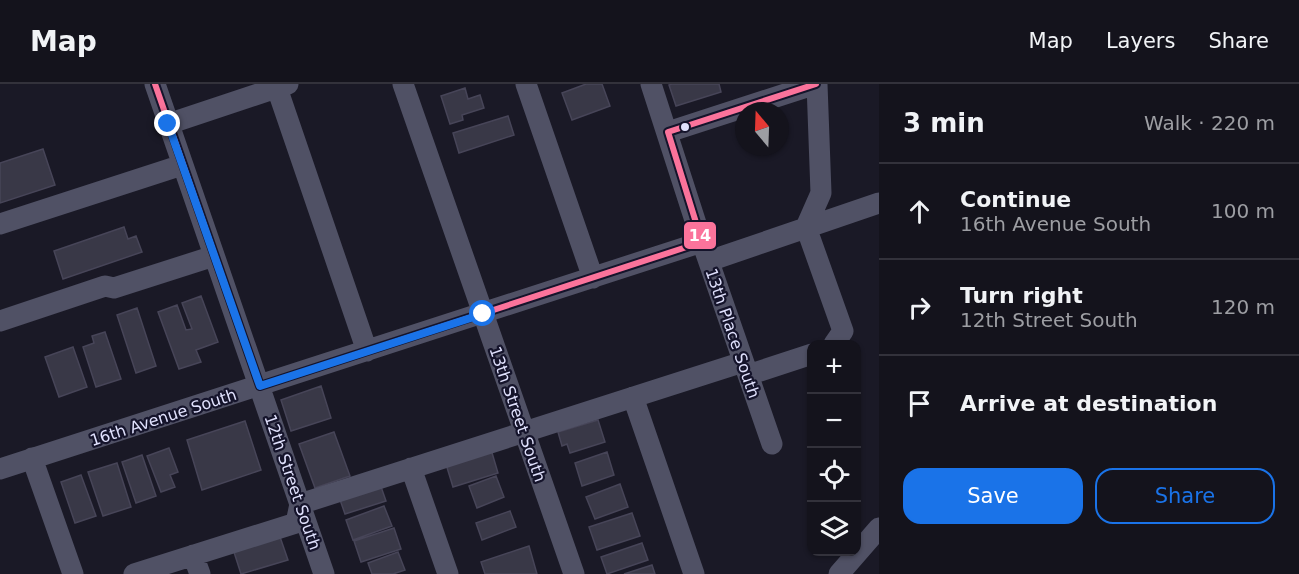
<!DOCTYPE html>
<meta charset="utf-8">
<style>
body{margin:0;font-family:"DejaVu Sans",sans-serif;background:#1d1c25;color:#f1f3f6}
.controls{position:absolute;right:18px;bottom:18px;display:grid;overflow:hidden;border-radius:12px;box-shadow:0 2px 4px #0004}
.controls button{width:54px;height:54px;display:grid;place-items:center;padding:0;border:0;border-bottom:2px solid #33323b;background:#14131c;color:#f1f3f6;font:30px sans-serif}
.compass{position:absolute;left:735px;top:18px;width:54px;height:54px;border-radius:50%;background:#14131c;box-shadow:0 2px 4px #0004;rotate:341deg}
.stop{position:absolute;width:18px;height:18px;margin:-14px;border:4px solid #1a73e8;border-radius:50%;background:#fff}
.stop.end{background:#1a73e8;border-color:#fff;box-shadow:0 2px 6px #0008}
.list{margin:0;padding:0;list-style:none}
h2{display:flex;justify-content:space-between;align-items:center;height:78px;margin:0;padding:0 24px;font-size:26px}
h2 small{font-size:20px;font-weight:400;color:#9d9ea3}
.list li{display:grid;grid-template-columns:39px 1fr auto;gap:18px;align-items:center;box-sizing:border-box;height:96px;padding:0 24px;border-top:2px solid #33323b}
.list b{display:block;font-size:22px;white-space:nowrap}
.list p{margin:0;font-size:20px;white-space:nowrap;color:#9d9ea3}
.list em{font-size:20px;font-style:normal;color:#9d9ea3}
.actions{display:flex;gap:12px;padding:18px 24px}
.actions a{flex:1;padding:14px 0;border:2px solid #1a73e8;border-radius:18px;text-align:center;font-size:21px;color:#1a73e8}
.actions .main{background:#1a73e8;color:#fff}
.icon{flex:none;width:33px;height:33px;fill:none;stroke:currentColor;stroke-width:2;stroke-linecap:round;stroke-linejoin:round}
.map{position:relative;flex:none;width:879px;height:490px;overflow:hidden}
header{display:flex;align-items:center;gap:36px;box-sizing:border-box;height:84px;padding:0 30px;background:#14131c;border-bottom:2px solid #33323b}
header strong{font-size:28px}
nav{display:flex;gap:33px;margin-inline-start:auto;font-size:21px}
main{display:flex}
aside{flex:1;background:#14131c}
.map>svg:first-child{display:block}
.building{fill:#393847;stroke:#474558;stroke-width:1.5}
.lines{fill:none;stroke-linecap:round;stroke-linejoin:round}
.minor{stroke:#505165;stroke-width:21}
.bus-1-casing{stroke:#15142b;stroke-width:10}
.bus-1{stroke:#fb739b;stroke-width:6}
.route{stroke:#1a73e8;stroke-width:8}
.bus-dot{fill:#e0e1fd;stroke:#15142b;stroke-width:2}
.labels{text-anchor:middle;stroke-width:4.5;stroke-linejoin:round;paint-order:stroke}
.street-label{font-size:16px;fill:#e0e1fd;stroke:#15142b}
.line-badge{stroke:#15142b;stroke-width:2}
.badge-label{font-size:16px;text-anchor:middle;font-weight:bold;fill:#fff}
</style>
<header>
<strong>Map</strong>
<nav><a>Map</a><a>Layers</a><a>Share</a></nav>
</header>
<main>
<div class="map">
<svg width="879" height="490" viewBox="0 0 879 490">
<rect width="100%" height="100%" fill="#1a1926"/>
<path class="building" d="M 586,0 L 602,0 L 610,22 L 572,36 L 562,9 Z
M 672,0 L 719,0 L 721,8 L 676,22 L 669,1 Z
M 465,4 L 468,15 L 480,11 L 484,24 L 462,31 L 463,36 L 450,40 L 441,12 Z
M 508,32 L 514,51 L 459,69 L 453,49 Z
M 43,65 L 55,101 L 0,119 L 0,79 Z
M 124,143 L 128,155 L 136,152 L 142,168 L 63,195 L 54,167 Z
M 201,212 L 218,258 L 196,266 L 201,278 L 179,285 L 158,228 L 177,221 L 186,246 L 192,245 L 182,219 Z
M 137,224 L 156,282 L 136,289 L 117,231 Z
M 105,248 L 121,295 L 96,303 L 83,263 L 94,259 L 92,252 Z
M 73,263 L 87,303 L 59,313 L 45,273 Z
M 321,302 L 331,334 L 291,347 L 281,316 Z
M 598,336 L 605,358 L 570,369 L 567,360 L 562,362 L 558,348 Z
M 245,337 L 261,386 L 202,406 L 187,356 Z
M 334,348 L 350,392 L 315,404 L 299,360 Z
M 490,362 L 498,389 L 453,403 L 445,377 Z
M 169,364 L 178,388 L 170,391 L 175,403 L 161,408 L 147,372 Z
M 607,368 L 614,391 L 582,402 L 575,379 Z
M 142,371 L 156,412 L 136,419 L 122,378 Z
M 117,379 L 131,423 L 103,432 L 88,388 Z
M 81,391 L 96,432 L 75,439 L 61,398 Z
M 496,392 L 504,413 L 477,424 L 469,402 Z
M 379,397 L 386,417 L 345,430 L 338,410 Z
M 620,400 L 628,423 L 595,435 L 586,413 Z
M 384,422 L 392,442 L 353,456 L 346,436 Z
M 510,427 L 516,443 L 482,456 L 476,439 Z
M 632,429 L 640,452 L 597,466 L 589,443 Z
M 394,444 L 401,465 L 361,478 L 354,457 Z
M 279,450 L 288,476 L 241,490 L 233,465 Z
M 642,459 L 648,476 L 607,490 L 601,473 Z
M 529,462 L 537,490 L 485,490 L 481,478 Z
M 398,468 L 405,486 L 393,490 L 372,490 L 368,479 Z
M 652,481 L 655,490 L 624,490 Z"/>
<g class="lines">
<path class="minor" d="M 155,0 L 324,490
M 403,0 L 574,490
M 526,0 L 593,194
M 651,0 L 702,158 L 772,360
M 817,0 L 821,109 L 806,143 L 843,247 L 834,260
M 277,4 L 367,267
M 168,40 L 288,0
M 668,48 L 816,0
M 0,140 L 182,81
M 709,177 L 879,119
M 0,237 L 105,202 L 114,204 L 214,172
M 748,291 L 812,270
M 633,313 L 694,490
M 32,374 L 73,490
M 411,384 L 448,490
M 0,385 L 702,158
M 193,471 L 200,490
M 134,490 L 296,439 L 300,420 L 743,278
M 839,490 L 879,444"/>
<g class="bus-1-casing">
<path id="bus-1" d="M 155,0 L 260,302 L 702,158 L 668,48 L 816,0"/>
</g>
<use href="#bus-1" class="bus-1"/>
</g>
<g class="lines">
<path class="route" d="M 168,40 L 260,302 L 483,230"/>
</g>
<circle class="bus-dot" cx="685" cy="43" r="5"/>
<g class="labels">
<g class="street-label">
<text transform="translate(733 249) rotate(71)" y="6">13th Place South</text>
<text transform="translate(518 330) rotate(71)" y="6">13th Street South</text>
<text transform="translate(163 333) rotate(-18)" y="6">16th Avenue South</text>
<text transform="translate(293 398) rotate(71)" y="6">12th Street South</text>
</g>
</g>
<rect class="line-badge" x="683" y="137" width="34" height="29" rx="6" fill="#fb739b"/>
<g class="badge-label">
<text x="700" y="157">14</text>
</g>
</svg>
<div class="controls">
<button>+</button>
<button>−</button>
<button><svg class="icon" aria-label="locate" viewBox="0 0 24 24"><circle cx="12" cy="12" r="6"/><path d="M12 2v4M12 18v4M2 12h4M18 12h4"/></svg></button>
<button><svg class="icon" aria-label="layers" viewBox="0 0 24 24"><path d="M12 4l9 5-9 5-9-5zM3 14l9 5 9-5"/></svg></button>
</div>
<svg class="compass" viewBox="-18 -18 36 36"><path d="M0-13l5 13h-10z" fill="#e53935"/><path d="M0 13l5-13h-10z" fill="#9d9ea3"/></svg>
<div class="stop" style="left:483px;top:230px"></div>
<div class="stop end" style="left:168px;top:40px"></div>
</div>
<aside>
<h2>3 min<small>Walk · 220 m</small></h2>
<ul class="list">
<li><svg class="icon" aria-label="ahead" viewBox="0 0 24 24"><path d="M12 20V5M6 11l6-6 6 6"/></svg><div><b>Continue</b><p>16th Avenue South</p></div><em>100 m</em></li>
<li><svg class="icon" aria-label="right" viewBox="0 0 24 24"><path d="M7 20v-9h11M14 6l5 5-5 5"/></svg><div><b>Turn right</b><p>12th Street South</p></div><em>120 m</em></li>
<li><svg class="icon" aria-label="arrive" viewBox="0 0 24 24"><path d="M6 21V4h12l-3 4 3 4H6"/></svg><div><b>Arrive at destination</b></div></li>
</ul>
<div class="actions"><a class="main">Save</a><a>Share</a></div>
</aside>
</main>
